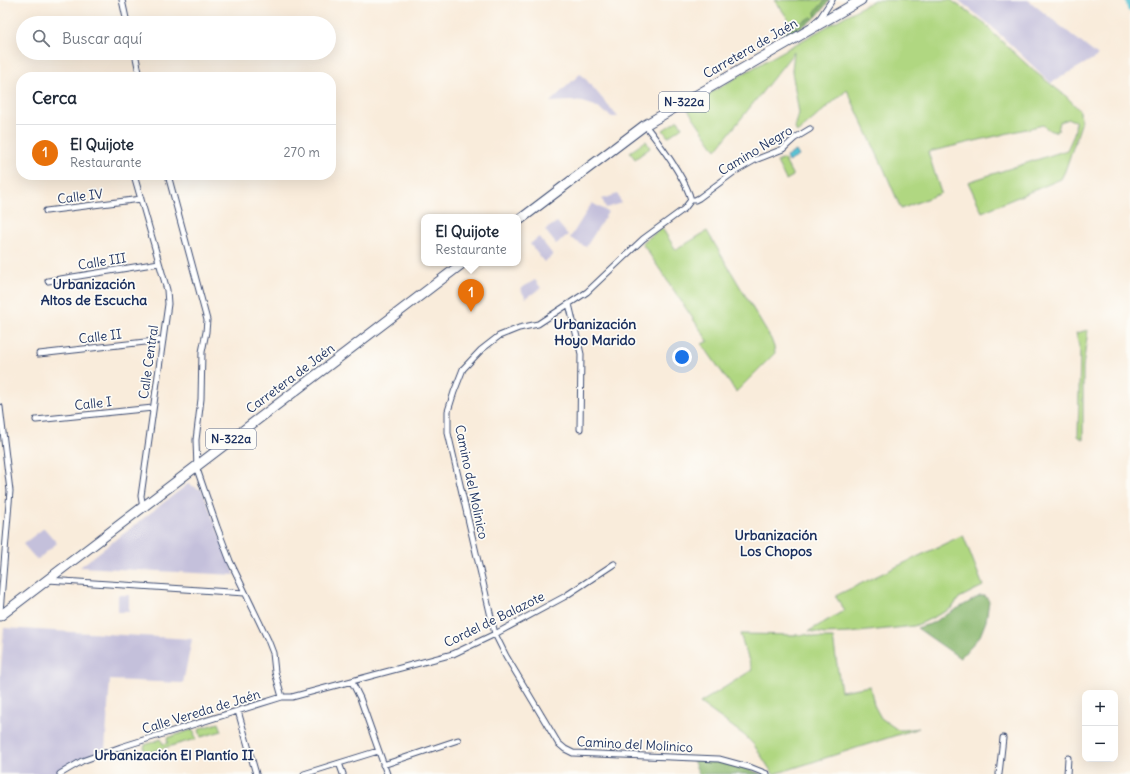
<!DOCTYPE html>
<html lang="es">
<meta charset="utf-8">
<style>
body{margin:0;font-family:Delius,sans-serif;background:#f6f6f7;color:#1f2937}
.controls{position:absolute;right:12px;bottom:12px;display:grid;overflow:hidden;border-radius:8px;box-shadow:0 4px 16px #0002}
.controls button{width:36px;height:36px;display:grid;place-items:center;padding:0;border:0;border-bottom:1px solid #e0e1e3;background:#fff;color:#1f2937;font:20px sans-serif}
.you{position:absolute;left:682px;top:357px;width:14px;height:14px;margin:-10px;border:3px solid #fff;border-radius:50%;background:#1a73e8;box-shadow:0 0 0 6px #1a73e833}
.badge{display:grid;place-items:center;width:26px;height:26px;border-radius:50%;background:#111827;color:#fff;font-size:13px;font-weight:700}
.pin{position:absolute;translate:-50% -33px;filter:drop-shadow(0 1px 2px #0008)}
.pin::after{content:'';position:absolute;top:21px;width:14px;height:12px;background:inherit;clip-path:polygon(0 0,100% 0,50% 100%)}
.popup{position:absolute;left:421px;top:214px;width:100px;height:52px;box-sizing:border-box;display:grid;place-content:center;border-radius:8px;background:#fff;filter:drop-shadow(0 1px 3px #0005);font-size:13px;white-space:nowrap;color:#747a83}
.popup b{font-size:15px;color:#1f2937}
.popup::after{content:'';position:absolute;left:50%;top:100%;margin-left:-8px;border:8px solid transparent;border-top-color:#fff}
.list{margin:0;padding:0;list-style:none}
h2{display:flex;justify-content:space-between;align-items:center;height:52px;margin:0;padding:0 16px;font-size:17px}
h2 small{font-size:13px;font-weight:400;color:#747a83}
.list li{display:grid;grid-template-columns:26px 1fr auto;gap:12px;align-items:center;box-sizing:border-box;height:56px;padding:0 16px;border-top:1px solid #e0e1e3}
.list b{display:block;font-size:15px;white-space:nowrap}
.list p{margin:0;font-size:13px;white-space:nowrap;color:#747a83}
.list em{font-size:13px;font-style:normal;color:#747a83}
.icon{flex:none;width:22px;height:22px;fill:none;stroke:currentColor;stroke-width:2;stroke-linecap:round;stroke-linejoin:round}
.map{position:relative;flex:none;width:1130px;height:774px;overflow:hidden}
.search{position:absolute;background:#fff;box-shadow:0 4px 16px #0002;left:16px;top:16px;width:320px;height:44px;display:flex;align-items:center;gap:10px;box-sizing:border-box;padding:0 14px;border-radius:22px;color:#747a83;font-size:15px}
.panel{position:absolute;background:#fff;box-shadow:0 4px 16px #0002;left:16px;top:72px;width:320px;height:108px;border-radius:16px}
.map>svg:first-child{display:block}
.industrial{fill:#c4c0db}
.green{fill:#b0d781;stroke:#668370}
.forest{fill:#8cb86f;stroke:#547466}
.water{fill:#5ac4d5;stroke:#3a7a9a}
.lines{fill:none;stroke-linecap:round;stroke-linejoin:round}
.canal{stroke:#5ac4d5;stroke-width:5.5}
.minor-casing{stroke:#3c4b71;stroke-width:7}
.trunk-casing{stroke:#3c4b71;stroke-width:11}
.minor{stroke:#fff;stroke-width:5}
.trunk{stroke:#fff;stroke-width:9}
.labels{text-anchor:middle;stroke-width:3.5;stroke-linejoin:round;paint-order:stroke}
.shield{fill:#fdfcf7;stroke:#5f6c8c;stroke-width:1}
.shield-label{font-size:12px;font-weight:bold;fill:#1b2f5e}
.street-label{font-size:13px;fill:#1b2f5e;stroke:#fdfcf7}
.neighbourhood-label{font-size:14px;font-weight:bold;fill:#1b2f5e;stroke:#fdfcf7}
</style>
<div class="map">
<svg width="1130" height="774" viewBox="0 0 1130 774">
<rect width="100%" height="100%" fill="#fdfcf7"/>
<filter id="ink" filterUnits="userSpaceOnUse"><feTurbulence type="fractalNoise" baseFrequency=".025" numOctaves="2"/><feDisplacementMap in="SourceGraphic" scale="8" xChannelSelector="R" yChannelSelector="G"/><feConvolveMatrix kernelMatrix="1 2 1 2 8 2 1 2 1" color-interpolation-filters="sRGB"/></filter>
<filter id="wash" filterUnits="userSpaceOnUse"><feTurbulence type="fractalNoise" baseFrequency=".012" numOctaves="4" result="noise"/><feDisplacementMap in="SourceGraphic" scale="16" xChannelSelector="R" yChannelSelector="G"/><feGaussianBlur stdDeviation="0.9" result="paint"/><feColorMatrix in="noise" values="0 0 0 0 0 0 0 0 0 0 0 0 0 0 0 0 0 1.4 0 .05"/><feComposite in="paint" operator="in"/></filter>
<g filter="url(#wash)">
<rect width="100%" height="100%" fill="#f9ecdb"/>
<path class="industrial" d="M 958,0 L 1028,0 L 1098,56 L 1051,83 L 988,23 Z
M 580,74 L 583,76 L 618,117 L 612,117 L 595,106 L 583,102 L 570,101 L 550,102 Z
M 618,194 L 621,203 L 606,208 L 602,199 Z
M 592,203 L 608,212 L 586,247 L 570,238 Z
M 557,222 L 568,235 L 556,244 L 545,230 Z
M 539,237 L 553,255 L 544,262 L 530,244 Z
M 535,280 L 541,288 L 526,298 L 520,289 Z
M 188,484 L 202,490 L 235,575 L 80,567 Z
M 44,528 L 57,543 L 37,560 L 23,544 Z
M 118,595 L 129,595 L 129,612 L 118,612 Z
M 4,628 L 192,639 L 183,683 L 110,680 L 105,749 L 81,759 L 55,774 L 0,774 L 0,679 Z"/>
<path class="green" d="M 775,0 L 826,0 L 815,12 L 816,17 L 814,19 L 812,17 L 793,26 Z
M 874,0 L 951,0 L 986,25 L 995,35 L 1034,71 L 1067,97 L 1080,111 L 1081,124 L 1065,171 L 1061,179 L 982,212 L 968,182 L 1067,150 C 1071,141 1077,131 1075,121 L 1069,119 L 1060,122 L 1058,130 C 1052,134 1048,129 1043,125 L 928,152 L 941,193 L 901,209 L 884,169 L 847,90 L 797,133 L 795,128 L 799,113 L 792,71 L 794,52 L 716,150 L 687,108 L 725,84 Z
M 678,120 L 682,127 L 668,137 L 663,130 Z
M 646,141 L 650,148 L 635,159 L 630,152 Z
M 784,159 L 793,176 L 786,180 L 777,162 Z
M 662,228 L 676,250 L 707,231 L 771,339 L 774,347 L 775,353 L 736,392 L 702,344 L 708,341 L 642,243 Z
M 1088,330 L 1083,367 L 1083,440 L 1078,436 L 1080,351 L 1076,333 Z
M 963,535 L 983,586 L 959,598 L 952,608 L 924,622 L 914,626 L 850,633 L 824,634 L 809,631 L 845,610 L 835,596 Z
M 740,634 L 801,635 L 804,634 L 820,638 L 833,638 L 841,691 L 870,686 L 874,705 L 881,718 L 898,730 L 904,730 L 919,728 L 778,773 L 773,774 L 754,745 L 744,735 L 700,703 L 752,670 Z
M 219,723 L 222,731 L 201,737 L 199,730 L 201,728 Z
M 191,730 L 194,732 L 196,739 L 146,753 L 144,747 L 145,745 L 161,739 L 163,744 L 168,743 L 167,738 Z"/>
<path class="forest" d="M 826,0 L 830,0 L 816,17 L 815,12 Z
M 812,17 L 814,19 L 788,35 L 784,33 L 793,26 Z
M 980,596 L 985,596 L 989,601 L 986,621 L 980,636 L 960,658 L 917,628 L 930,624 Z
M 693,760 L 714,761 L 731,764 L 762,774 L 699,774 Z"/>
<path class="water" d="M 796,151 L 799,156 L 788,162 L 786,157 Z"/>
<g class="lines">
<path class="canal" d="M 1128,0 L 1130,9"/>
</g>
</g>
<g filter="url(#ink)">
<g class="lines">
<g class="minor-casing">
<path id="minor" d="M 122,0 L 127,23
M 812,25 L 820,18 L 832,0
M 135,53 L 140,77
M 645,125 C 659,143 686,179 691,200 L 684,209 L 643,239 L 587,292 L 538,324 L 519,328 L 499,336 L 481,350 L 463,369 L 454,392 L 448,411 L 448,433 L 495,634 L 506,656 L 558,743 L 565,749 L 573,753 L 719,759 L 752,768 L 767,774
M 134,175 L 167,290 L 168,304 L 141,496 L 143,508
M 168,175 L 207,320 L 206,332 L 202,352 L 201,399 L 196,440 L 197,469 L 217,527 L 230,561 L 268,640 L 273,653 L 275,672 L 282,697
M 691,200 L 695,200 L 699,198 L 734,172 L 755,160 L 783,149 L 795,138 L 810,129
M 46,211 L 141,199
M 48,281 L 159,263
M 569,304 L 581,354 L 580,429
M 39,354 L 163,340
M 0,407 L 10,491 L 0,612
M 36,420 L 153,408
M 48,580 L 245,593
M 352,682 L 360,698 L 387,774
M 238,711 L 256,774
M 339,763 L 343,774
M 383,765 L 458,740
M 60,774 L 82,761 L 121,747 L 282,697 L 292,697 L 453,654 L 495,634 L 564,597 L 614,564
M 304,774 L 378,751
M 999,774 L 1003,738
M 1067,774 L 1068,758"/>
</g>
<g class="trunk-casing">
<path id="trunk" d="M 518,221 L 645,125 L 861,0
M 0,616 L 463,263"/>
</g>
<use href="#minor" class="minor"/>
<use href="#trunk" class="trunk"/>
</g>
</g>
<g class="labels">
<g class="shield">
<rect x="659" y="92" width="50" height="20" rx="3"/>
<rect x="206" y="429" width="50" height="20" rx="3"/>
</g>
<g class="shield-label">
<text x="684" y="106">N-322a</text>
<text x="231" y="443">N-322a</text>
</g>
<g class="street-label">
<text transform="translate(750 48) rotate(-30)" y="5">Carretera de Jaén</text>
<text transform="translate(755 150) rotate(-31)" y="5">Camino Negro</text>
<text transform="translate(80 196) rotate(-7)" y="5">Calle IV</text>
<text transform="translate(102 261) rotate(-9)" y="5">Calle III</text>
<text transform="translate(100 336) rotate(-7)" y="5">Calle II</text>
<text transform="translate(148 362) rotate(-82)" y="5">Calle Central</text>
<text transform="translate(290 378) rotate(-37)" y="5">Carretera de Jaén</text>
<text transform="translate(93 403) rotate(-6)" y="5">Calle I</text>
<text transform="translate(472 482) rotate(78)" y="5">Camino del Molinico</text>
<text transform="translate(494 619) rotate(-26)" y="5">Cordel de Balazote</text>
<text transform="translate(201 711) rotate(-17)" y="5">Calle Vereda de Jaén</text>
<text transform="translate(635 744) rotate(3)" y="5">Camino del Molinico</text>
</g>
<g class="neighbourhood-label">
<text x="94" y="289">Urbanización<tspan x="94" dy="16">Altos de Escucha</tspan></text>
<text x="595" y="329">Urbanización<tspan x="595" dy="16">Hoyo Marido</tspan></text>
<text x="776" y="540">Urbanización<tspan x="776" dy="16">Los Chopos</tspan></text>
<text x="174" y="760">Urbanización El Plantío II</text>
</g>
</g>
</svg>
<div class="controls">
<button>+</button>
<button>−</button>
</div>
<div class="you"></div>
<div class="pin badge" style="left:471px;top:312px;background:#e8710a">1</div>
<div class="popup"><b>El Quijote</b>Restaurante</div>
<div class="search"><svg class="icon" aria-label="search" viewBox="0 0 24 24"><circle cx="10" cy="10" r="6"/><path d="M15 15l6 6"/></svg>Buscar aquí</div>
<section class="panel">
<h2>Cerca<small></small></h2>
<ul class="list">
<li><span class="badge" style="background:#e8710a">1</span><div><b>El Quijote</b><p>Restaurante</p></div><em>270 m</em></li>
</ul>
</section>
</div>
